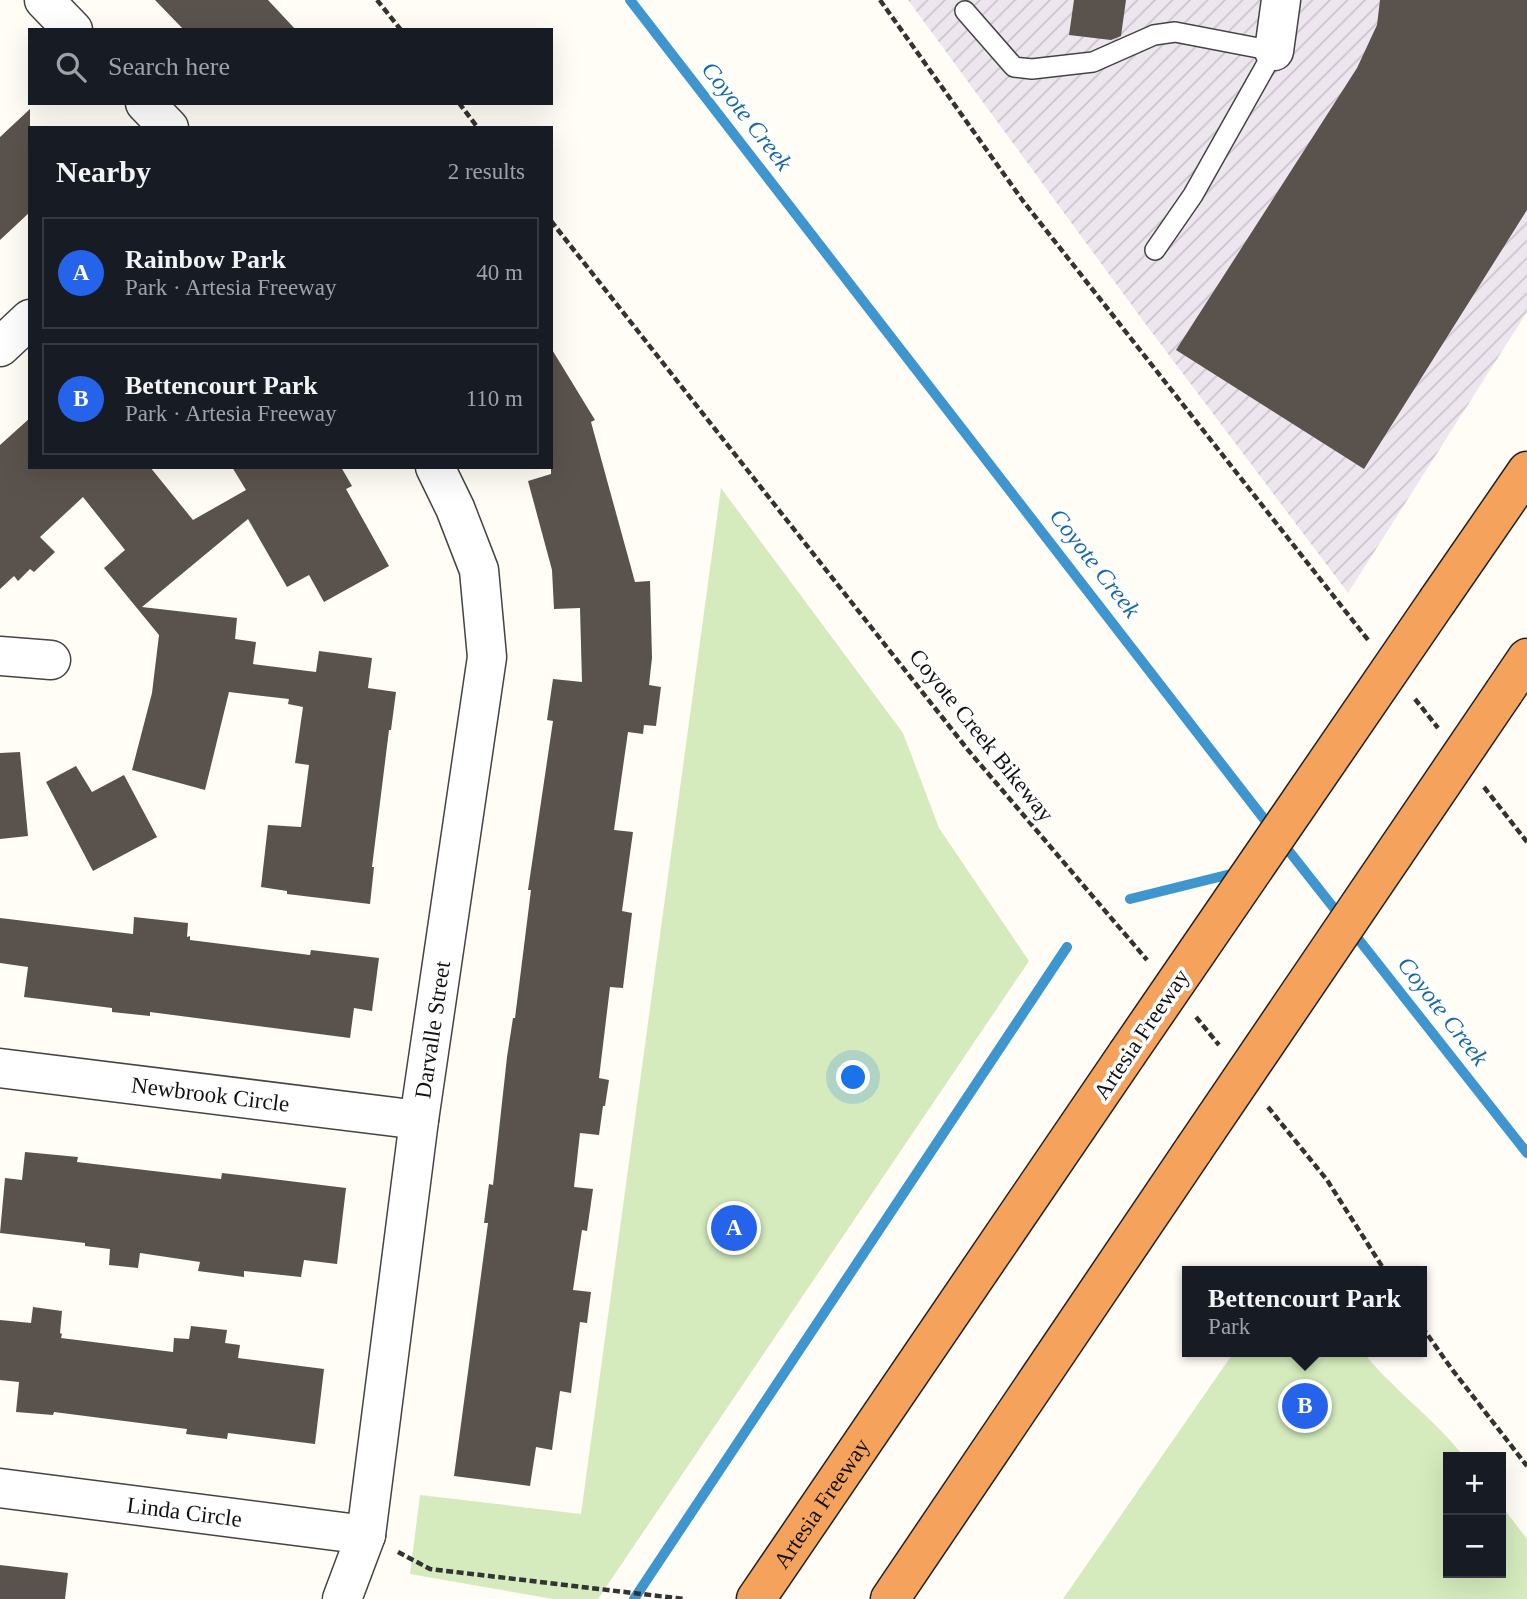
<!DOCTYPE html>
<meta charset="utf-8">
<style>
body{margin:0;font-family:"Times New Roman",serif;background:#20242c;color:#f1f3f6}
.controls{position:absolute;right:21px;bottom:21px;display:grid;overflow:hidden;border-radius:0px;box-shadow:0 7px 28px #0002}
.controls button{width:63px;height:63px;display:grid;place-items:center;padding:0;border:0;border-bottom:2px solid #363941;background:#171b24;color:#f1f3f6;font:35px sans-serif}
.you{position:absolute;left:854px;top:1078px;width:24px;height:24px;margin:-18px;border:5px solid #fff;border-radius:50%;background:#1a73e8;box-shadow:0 0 0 10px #1a73e833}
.badge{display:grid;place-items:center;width:46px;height:46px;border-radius:50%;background:#2563eb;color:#fff;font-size:23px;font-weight:700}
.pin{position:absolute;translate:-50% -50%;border:4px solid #fff;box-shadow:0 2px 7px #0006}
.popup{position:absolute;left:1182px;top:1266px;width:245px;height:91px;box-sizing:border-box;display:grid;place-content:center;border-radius:0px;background:#171b24;filter:drop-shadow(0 2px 5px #0005);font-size:23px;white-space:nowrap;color:#9ea1a6}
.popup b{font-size:26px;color:#f1f3f6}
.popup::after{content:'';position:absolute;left:50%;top:100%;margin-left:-14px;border:14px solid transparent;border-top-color:#171b24}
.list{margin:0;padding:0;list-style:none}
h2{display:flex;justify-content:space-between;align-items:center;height:91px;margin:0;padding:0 28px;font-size:30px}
h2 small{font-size:23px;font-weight:400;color:#9ea1a6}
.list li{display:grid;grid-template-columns:46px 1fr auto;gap:21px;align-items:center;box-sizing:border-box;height:112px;margin:0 14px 14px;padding:0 14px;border:2px solid #363941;border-radius:0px}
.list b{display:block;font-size:26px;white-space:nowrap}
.list p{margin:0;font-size:23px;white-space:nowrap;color:#9ea1a6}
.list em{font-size:23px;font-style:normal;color:#9ea1a6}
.icon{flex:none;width:38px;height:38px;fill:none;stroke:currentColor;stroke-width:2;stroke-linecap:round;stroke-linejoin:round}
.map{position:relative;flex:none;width:1527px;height:1599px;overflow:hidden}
.search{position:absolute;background:#171b24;box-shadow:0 7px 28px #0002;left:28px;top:28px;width:525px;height:77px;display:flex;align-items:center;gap:18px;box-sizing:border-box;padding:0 24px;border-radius:0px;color:#9ea1a6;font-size:26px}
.panel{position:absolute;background:#171b24;box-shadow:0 7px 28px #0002;left:28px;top:126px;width:525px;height:343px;border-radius:0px}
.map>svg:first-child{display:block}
.industrial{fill:url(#industrial-furrows)}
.green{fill:#d5ebbd}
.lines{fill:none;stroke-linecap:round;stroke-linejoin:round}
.stream{stroke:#3f96cf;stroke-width:10}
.building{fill:#5a524d}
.service-casing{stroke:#444;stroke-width:22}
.minor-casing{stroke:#444;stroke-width:41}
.motorway-casing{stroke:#222;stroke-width:41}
.path{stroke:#333;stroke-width:4.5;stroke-dasharray:7 3.5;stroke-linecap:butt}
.service{stroke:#fff;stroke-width:19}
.minor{stroke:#fff;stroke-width:38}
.motorway{stroke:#f5a25d;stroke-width:38}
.motorway-bridge-casing{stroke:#222;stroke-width:41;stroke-linecap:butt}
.motorway-bridge{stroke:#f5a25d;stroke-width:38}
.labels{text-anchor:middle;stroke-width:7;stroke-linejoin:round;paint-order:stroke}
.street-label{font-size:23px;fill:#111;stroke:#fff}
.water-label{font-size:24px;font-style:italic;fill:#1768a6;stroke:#fff}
</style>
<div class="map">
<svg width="1527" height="1599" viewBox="0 0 1527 1599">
<defs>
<pattern id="industrial-furrows" width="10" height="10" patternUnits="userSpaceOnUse" patternTransform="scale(1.75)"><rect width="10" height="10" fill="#eee6ef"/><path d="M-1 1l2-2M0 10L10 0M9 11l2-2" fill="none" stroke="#cbc4cc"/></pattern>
</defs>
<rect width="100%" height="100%" fill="#fffdf5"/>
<path class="industrial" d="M 908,0 L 1527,0 L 1527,312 L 1348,593 L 1144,322 Z"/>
<path class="green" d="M 721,488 L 903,733 L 939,828 L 1029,961 L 598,1599 L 553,1599 L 410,1574 L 420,1495 L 581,1514 Z
M 1234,1352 L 1363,1352 C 1393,1390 1434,1418 1464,1457 L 1448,1457 L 1448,1573 L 1501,1573 L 1501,1505 L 1527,1539 L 1527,1599 L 1063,1599 Z"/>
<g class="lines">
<path class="stream" d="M 630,0 L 1271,828
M 1281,841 L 1527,1153
M 1130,899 L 1239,872
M 634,1599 L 1067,947"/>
</g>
<path class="building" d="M 155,0 L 268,0 L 296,30 L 184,30 Z
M 1074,0 L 1126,0 L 1121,36 L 1111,40 L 1069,35 Z
M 1380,0 L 1527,0 L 1527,210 L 1364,469 L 1176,350 L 1357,68 L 1377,25 Z
M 30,109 L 30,212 L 0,240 L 0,137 Z
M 551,348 L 595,420 L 591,422 L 635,582 L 650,581 L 652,658 L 649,685 L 661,687 L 656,726 L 644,725 L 643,734 L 628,732 L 614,830 L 633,832 L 622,911 L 632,913 L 623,988 L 610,987 L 599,1078 L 609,1080 L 605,1106 L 603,1106 L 599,1135 L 580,1133 L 574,1187 L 593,1189 L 587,1231 L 582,1230 L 573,1290 L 591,1292 L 587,1323 L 580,1322 L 571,1393 L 560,1391 L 552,1450 L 536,1447 L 530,1486 L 454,1476 L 488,1223 L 484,1223 L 489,1184 L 493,1185 L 507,1057 L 513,1018 L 515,1018 L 531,890 L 528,890 L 553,721 L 547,720 L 553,679 L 582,682 L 580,608 L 554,609 L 552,570 L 528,481 L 551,474 Z
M 30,418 L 30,467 L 150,467 L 193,520 L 246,490 L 232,467 L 341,467 L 352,486 L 346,489 L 389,566 L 324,602 L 309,575 L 287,587 L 248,519 L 142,607 L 237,618 L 235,639 L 256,642 L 253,664 L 316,672 L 319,651 L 372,658 L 368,688 L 396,692 L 391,730 L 389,730 L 372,867 L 374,867 L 370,904 L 287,894 L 287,891 L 261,887 L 268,825 L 301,827 L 309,765 L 295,763 L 303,707 L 288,704 L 289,699 L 229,692 L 205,790 L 132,770 L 152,693 L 159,635 L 104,568 L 125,550 L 83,497 L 40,537 L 55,552 L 34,572 L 30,569 L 18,581 L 14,576 L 0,589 L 0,445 Z
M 20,752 L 28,836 L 0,839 L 0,753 Z
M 76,766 L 92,792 L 124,775 L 157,837 L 93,871 L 46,782 Z
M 134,917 L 188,923 L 187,937 L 190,936 L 190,940 L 310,955 L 311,950 L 379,958 L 372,1011 L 354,1008 L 350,1038 L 150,1012 L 150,1016 L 112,1012 L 112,1008 L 24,997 L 28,967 L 0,963 L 0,918 L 133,934 Z
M 25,1152 L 78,1157 L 77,1162 L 221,1179 L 222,1173 L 346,1188 L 337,1264 L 304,1260 L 301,1277 L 244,1271 L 244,1277 L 198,1271 L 200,1262 L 140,1253 L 138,1268 L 109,1265 L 110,1249 L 85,1246 L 85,1243 L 0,1233 L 5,1178 L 22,1180 Z
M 33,1307 L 62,1311 L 60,1333 L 62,1334 L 61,1338 L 173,1352 L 174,1338 L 189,1339 L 191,1326 L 227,1330 L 225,1343 L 240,1345 L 238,1358 L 324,1369 L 315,1444 L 228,1433 L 227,1439 L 186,1434 L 187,1429 L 54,1412 L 53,1415 L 16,1412 L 19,1382 L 0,1380 L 0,1320 L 31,1323 Z
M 0,1565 L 68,1573 L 65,1599 L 0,1599 Z"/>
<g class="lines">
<g class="service-casing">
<path id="service" d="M 965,11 L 1014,67 L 1032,69 L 1093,62 L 1154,35 L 1175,32 L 1274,51 L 1193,195 L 1155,250"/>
</g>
<g class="minor-casing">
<g id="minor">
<path d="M 44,0 L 73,30"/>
<path d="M 1274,51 L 1281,0"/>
<path d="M 145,103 L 169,128"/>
<path d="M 0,347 L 30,319"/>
<path d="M 0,656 L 51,660"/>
<path id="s1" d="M 0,1068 L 419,1120"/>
<path id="s2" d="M 0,1488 L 366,1535"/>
<path id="s3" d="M 342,1599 L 366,1535 L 419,1120 L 487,657 L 479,570 L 455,508 L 435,467"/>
</g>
</g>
<g class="motorway-casing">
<g id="motorway">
<path d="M 1438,600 L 1527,471"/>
<path d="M 1504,692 L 1527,658"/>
<path id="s4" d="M 756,1599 L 1127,1054"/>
<path d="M 890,1599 L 1194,1149"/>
</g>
</g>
<path class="path" d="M 377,0 L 401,30
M 880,0 L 1023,201 L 1368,640
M 459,103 L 478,128
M 551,221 L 968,750 L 1147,960
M 1415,699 L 1438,728
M 1484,787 L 1527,842
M 1196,1017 L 1219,1045
M 1268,1107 L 1327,1180 L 1385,1271
M 1422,1327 L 1451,1368 L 1527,1466
M 398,1552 L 430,1569 L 684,1599"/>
<use href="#service" class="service"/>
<use href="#minor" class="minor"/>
<use href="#motorway" class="motorway"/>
<g class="motorway-bridge-casing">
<path id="motorway-bridge" d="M 1127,1054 L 1438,600
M 1194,1149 L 1504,692"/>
</g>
<use href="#motorway-bridge" class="motorway-bridge"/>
</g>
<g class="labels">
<g class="street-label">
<text transform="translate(982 735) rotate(51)" y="8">Coyote Creek Bikeway</text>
<text dy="8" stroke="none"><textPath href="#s3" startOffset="578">Darvalle Street</textPath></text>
<text transform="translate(1141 1034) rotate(-56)" y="8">Artesia Freeway</text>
<text dy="8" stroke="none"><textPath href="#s1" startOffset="212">Newbrook Circle</textPath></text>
<text dy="8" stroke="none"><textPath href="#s4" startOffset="116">Artesia Freeway</textPath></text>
<text dy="8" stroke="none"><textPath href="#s2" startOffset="186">Linda Circle</textPath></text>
</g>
<g class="water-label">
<text transform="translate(747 116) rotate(52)" y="8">Coyote Creek</text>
<text transform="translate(1095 563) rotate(52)" y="8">Coyote Creek</text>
<text transform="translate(1443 1011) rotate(52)" y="8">Coyote Creek</text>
</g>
</g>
</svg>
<div class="controls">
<button>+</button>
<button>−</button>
</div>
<div class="you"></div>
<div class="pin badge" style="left:734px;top:1228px">A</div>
<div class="pin badge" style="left:1305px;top:1406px">B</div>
<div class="popup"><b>Bettencourt Park</b>Park</div>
<div class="search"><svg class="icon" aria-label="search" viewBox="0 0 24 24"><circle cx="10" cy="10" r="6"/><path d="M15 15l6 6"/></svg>Search here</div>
<section class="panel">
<h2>Nearby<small>2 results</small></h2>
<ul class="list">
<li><span class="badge">A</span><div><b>Rainbow Park</b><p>Park · Artesia Freeway</p></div><em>40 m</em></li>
<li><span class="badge">B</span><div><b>Bettencourt Park</b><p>Park · Artesia Freeway</p></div><em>110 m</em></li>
</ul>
</section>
</div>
